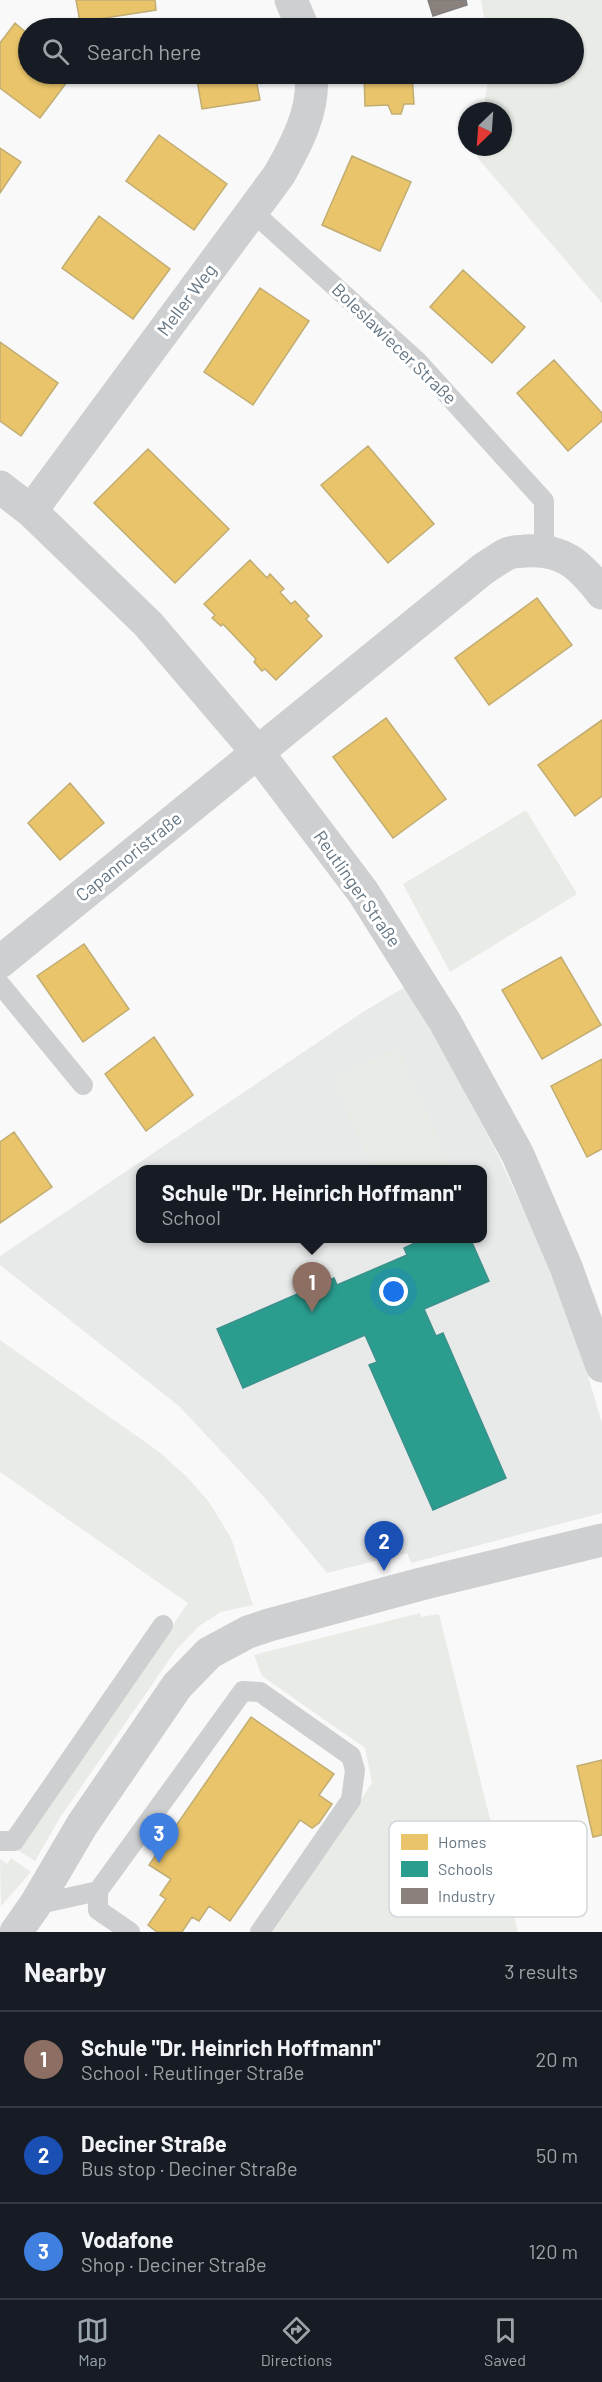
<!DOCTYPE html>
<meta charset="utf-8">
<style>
body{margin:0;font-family:Barlow,sans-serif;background:#242831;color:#f1f3f6}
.compass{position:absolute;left:458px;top:102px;width:54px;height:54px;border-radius:50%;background:#171b24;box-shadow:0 2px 4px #0004;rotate:205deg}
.you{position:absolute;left:394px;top:1292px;width:21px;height:21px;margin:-15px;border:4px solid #fff;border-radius:50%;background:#1a73e8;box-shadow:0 0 0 9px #1a73e833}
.badge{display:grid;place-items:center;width:39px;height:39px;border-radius:50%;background:#99a4ac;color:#fff;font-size:20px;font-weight:700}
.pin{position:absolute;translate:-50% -50px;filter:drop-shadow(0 2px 3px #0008)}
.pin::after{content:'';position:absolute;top:32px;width:21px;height:18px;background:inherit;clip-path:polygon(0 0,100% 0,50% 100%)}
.popup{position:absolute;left:136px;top:1165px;width:351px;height:78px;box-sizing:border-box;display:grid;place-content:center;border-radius:12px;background:#171b24;filter:drop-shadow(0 2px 4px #0005);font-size:20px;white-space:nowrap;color:#9ea1a6}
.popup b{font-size:22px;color:#f1f3f6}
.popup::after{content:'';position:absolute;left:50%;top:100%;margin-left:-12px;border:12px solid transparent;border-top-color:#171b24}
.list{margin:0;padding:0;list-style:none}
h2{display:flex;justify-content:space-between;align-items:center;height:78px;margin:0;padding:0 24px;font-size:26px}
h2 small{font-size:20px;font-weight:400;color:#9ea1a6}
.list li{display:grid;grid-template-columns:39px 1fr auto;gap:18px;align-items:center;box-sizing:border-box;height:96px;padding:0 24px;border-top:2px solid #363941}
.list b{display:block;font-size:22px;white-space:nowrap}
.list p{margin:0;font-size:20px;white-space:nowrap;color:#9ea1a6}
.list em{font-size:20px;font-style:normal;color:#9ea1a6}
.icon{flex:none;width:33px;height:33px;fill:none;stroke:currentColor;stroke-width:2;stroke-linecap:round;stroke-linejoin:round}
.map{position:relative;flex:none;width:602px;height:1932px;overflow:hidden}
.search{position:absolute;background:#171b24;box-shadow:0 2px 4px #0004;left:18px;right:18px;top:18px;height:66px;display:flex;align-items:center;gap:15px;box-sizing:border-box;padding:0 21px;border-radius:33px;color:#9ea1a6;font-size:22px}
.sheet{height:366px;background:#171b24}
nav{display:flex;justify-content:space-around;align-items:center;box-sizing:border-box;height:84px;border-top:2px solid #363941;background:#171b24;font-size:16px;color:#9ea1a6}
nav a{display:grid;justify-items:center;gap:3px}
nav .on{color:#99a4ac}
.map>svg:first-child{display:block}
.built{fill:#e8e9e9;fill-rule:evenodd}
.green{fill:#e8ebe6}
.homes{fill:#e9c46a;stroke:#c1ad72;stroke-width:1.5}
.schools{fill:#2a9d8f;stroke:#3c918b;stroke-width:1.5}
.industry{fill:#8a817c;stroke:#7f7e7e;stroke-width:1.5}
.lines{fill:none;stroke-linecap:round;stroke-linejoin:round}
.lane{stroke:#cecfd0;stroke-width:20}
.street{stroke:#cecfd0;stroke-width:33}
.labels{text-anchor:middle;stroke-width:6;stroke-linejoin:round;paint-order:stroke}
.street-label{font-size:18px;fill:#657683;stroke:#fff}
.key{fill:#fff;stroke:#d1d6da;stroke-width:1.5}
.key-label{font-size:16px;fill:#657683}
</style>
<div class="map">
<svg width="602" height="1932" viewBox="0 0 602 1932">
<rect width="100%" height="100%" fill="#f9f9f9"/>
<path class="built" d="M 405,987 L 453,1069 L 497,1153 L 541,1248 L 583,1359 L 602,1423 L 602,1513 L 411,1563 L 407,1553 L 327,1573 L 264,1497 L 179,1406 L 0,1265 L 0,1256 L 363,1012 ZM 141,1170 L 483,1170 L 483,1238 L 141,1238 Z"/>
<path class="green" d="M 481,0 L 602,0 L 602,303 L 477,157 L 479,147 L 503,147 L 503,111 L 483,111 L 489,74 L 574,74 L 574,28 L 486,28 Z
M 526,810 L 577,894 L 450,972 L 403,884 Z
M 398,1048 L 452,1169 L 372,1169 L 332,1077 Z
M 0,1340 L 158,1451 L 187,1477 L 209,1502 L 231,1538 L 253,1605 L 221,1612 L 199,1626 L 176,1650 L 61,1816 L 35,1861 L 17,1850 L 188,1603 L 0,1472 Z
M 420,1613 L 421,1617 L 439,1614 L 518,1932 L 273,1932 L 372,1783 L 365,1748 L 262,1676 L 254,1655 Z
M 11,1858 L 31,1872 L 1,1906 L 0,1859 L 7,1864 Z"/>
<path class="homes" d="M 76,0 L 155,0 L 156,10 L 80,22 Z
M 15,23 L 28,34 L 28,74 L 73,74 L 40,118 L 0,88 L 0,43 Z
M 196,74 L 255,74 L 260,100 L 202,109 Z
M 364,74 L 412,74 L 414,104 L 404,104 L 401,114 L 392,114 L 388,105 L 365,106 Z
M 159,135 L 227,184 L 194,230 L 126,181 Z
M 0,148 L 21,162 L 0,193 Z
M 352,156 L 411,182 L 380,251 L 322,225 Z
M 99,216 L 170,269 L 133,319 L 62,268 Z
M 463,270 L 525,327 L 492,363 L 430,307 Z
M 260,288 L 309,321 L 253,405 L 204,372 Z
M 0,342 L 58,383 L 21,436 L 0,421 Z
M 554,360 L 602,413 L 602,421 L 568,451 L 517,393 Z
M 368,446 L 434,524 L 388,563 L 321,485 Z
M 148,449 L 229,529 L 175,583 L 94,503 Z
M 250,560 L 267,578 L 270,574 L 284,589 L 280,592 L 291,604 L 295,601 L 309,616 L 306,619 L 322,636 L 276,680 L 265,669 L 262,671 L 254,662 L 256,659 L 223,624 L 221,626 L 212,618 L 215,615 L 204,604 Z
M 537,598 L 572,645 L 489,705 L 455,658 Z
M 386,718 L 446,799 L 393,838 L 333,757 Z
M 602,720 L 602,796 L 575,816 L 538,765 Z
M 70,783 L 104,823 L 60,860 L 28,823 Z
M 84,944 L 129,1009 L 83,1042 L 37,976 Z
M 561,957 L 601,1025 L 542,1059 L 502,990 Z
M 154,1037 L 193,1095 L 146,1131 L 105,1074 Z
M 602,1059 L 602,1149 L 587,1157 L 551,1086 Z
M 14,1132 L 52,1187 L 0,1223 L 0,1142 Z
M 251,1717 L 334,1774 L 319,1795 L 332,1804 L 319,1823 L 312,1828 L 300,1820 L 230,1921 L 209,1906 L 199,1921 L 192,1917 L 182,1932 L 157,1932 L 148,1925 L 166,1899 L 160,1895 L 171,1879 L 149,1865 Z
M 602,1760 L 602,1835 L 593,1837 L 577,1766 Z"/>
<path class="schools" d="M 425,1238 L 470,1238 L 489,1281 L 424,1309 L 436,1336 L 443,1333 L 506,1478 L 433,1510 L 369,1365 L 377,1362 L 365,1335 L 243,1388 L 217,1329 L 334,1278 L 337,1285 L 407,1255 L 404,1248 Z"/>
<path class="industry" d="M 428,0 L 466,0 L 467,5 L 433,16 Z"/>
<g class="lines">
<path class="lane" d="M 253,212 L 418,362 L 544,501 L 544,550
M 0,984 L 83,1085
M 0,1841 L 14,1841 L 163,1625
M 35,1905 L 98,1891
M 130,1932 L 98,1910 L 98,1891 L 243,1691 L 260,1692 L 351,1756 L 355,1770 L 351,1800 L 260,1932"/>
<path class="street" d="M 291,0 L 303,28
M 0,487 L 31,511 L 148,624 L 258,753 L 363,892 L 445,1022 L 518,1155 L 566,1267 L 602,1366
M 31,511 L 279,175 C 296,145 315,110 311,74
M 0,962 L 483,569 C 491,564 499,558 507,554 C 512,551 519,552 525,551 C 563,548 580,565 602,593
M 16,1932 L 35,1905 L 82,1825 L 177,1686 L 209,1653 L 248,1632 L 269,1625 L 421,1584 L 602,1540"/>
</g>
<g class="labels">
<g class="street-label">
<text transform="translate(187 300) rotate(-53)" y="6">Meller Weg</text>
<text transform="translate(394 344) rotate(44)" y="6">Boleslawiecer Straße</text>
<text transform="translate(129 857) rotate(-39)" y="6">Capannoristraße</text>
<text transform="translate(357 889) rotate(55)" y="6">Reutlinger Straße</text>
</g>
</g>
<rect x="389" y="1821" width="198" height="96" rx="9" class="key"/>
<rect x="401" y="1834" width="27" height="16" fill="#e9c46a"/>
<rect x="401" y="1861" width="27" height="16" fill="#2a9d8f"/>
<rect x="401" y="1888" width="27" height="16" fill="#8a817c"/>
<g class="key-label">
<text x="438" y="1848">Homes</text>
<text x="438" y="1875">Schools</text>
<text x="438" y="1902">Industry</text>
</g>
</svg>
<svg class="compass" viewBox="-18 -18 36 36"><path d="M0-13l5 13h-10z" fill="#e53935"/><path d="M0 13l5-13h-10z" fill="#9ea1a6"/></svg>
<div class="you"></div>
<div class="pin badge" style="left:312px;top:1312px;background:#8d6e63">1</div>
<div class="popup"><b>Schule &quot;Dr. Heinrich Hoffmann&quot;</b>School</div>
<div class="pin badge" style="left:384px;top:1571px;background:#1a4fb4">2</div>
<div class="pin badge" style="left:159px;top:1863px;background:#3f7fe0">3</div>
<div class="search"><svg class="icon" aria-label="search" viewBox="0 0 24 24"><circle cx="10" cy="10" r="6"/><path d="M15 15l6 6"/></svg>Search here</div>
</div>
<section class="sheet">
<h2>Nearby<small>3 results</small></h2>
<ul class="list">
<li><span class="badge" style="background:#8d6e63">1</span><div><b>Schule &quot;Dr. Heinrich Hoffmann&quot;</b><p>School · Reutlinger Straße</p></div><em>20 m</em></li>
<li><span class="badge" style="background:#1a4fb4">2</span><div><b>Deciner Straße</b><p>Bus stop · Deciner Straße</p></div><em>50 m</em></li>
<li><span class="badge" style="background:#3f7fe0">3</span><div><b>Vodafone</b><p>Shop · Deciner Straße</p></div><em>120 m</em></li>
</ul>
</section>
<nav>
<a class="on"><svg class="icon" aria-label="map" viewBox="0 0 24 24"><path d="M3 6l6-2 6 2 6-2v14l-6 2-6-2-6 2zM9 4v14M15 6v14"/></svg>Map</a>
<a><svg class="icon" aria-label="directions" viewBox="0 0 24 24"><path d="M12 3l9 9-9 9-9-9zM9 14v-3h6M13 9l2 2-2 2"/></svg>Directions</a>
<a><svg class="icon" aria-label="saved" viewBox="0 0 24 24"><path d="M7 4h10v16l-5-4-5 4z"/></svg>Saved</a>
</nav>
